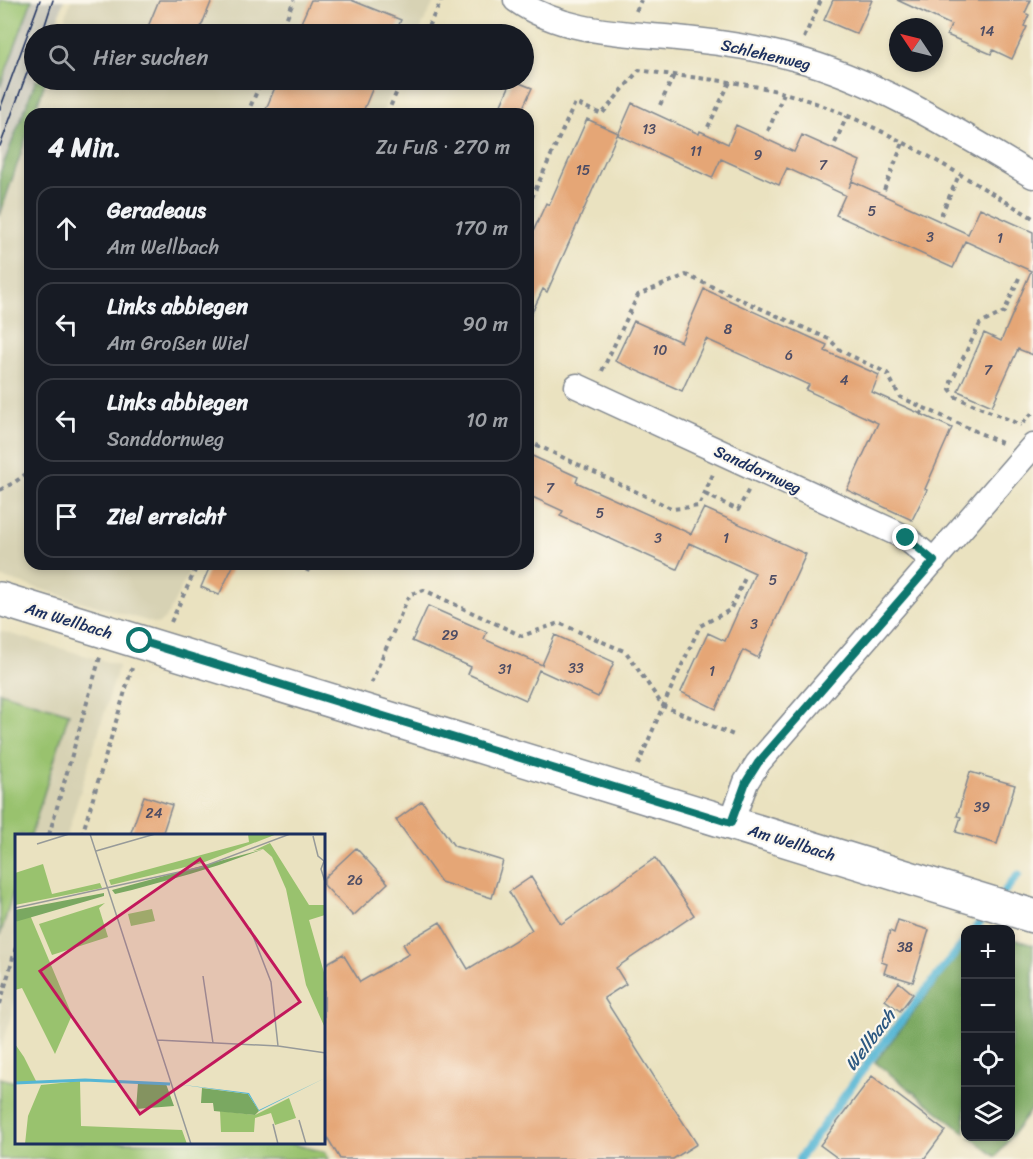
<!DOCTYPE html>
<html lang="de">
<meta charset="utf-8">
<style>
body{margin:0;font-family:Sriracha,sans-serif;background:#242831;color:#f1f3f6}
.controls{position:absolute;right:18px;bottom:18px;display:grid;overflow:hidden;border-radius:12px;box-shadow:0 3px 9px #0003}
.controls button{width:54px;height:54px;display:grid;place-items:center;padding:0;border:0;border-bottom:2px solid #363941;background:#171b24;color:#f1f3f6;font:30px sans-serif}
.compass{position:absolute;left:889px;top:18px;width:54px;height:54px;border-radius:50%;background:#171b24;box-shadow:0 3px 9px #0003;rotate:305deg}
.stop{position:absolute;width:18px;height:18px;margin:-14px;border:4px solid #0f766e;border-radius:50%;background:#fff}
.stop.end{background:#0f766e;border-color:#fff;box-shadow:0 2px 6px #0008}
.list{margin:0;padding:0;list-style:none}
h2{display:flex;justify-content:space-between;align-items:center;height:78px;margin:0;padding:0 24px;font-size:26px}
h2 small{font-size:20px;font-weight:400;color:#9ea1a6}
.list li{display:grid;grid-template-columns:39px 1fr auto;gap:18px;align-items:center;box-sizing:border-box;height:84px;margin:0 12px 12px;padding:0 12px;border:2px solid #363941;border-radius:18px}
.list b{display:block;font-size:22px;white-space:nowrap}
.list p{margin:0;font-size:20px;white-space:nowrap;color:#9ea1a6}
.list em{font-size:20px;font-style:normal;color:#9ea1a6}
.icon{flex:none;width:33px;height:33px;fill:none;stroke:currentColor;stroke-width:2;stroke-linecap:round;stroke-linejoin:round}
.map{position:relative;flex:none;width:1033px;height:1159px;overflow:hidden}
.search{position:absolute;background:#171b24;box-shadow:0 3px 9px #0003;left:24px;top:24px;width:510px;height:66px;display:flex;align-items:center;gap:15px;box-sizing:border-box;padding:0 21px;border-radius:33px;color:#9ea1a6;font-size:22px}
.panel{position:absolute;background:#171b24;box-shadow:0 3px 9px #0003;left:24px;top:108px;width:510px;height:462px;border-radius:18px}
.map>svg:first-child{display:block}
.built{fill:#d7d2b4}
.industrial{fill:#c6c5b8}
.green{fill:#99c26e;stroke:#5a7866;stroke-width:1.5}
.forest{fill:#7aa861;stroke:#4a6c60;stroke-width:1.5}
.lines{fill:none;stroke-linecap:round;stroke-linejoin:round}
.stream{stroke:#55b6d4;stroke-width:8}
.building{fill:#e5a676}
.minor-casing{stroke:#82888f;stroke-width:27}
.secondary-casing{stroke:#82888f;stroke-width:36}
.path{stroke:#82888f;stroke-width:4;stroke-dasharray:4.5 4.5;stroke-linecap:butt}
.minor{stroke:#fff;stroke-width:24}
.secondary{stroke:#fff;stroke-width:33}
.tram{stroke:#1b2f5e;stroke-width:1.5}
.route{stroke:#0f766e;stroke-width:8}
.labels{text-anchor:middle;stroke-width:4.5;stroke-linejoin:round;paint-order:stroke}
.number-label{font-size:14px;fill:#4e4d64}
.street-label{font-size:16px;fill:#1b2f5e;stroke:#fbf7ec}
.water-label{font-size:18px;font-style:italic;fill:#2c5881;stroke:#fbf7ec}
.inset-river{fill:none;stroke:#55b6d4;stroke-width:3}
.inset-road{fill:none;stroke:#979a99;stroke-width:1.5}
.view{fill:#c2185b;fill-opacity:0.15;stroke:#c2185b;stroke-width:3}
.inset-edge{fill:none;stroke:#1b2f5e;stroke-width:3}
</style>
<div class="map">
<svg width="1033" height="1159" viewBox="0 0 1033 1159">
<rect width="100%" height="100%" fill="#fbf7ec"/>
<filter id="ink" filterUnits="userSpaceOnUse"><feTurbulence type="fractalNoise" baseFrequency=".0167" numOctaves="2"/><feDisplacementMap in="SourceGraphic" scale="12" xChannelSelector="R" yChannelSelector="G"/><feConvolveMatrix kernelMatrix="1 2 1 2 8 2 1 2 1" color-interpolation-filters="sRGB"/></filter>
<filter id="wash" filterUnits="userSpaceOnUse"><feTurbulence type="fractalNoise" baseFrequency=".008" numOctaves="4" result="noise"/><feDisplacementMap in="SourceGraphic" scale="24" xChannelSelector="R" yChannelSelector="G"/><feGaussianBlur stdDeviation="1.35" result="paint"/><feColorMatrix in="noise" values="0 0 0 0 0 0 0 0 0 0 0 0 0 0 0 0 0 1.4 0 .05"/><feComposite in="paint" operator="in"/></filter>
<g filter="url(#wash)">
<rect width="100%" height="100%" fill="#eae2c0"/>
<path class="built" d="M 71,0 L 435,0 L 418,34 L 60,34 Z
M 46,80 L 397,80 L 382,114 L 34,114 Z
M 30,127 L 30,564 L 193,564 L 168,615 L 164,620 L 157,624 L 0,577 L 0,215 Z
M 0,631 L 119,665 L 67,835 L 16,835 L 16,999 L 0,1053 Z"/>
<path class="industrial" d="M 32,0 L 64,0 L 53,34 L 34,34 L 36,80 L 0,173 L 0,87 Z"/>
<path class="green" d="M 0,0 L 32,0 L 0,87 Z
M 0,692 L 69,713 L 31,835 L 16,835 L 16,883 L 0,936 Z
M 0,1078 L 16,1082 L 16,1142 L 284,1142 L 325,1152 L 329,1159 L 0,1159 Z"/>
<path class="forest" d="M 36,80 L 46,80 L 34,114 L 30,114 L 30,127 L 0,215 L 0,173 Z
M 1011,938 L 1033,945 L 1033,1107 L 996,1157 L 970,1137 L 1010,1136 Z
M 965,946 L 965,1133 L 875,1062 Z"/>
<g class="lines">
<path class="stream" d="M 999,898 L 1018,875
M 974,930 L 988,912
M 799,1159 L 870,1060 L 966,940"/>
</g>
<g id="blocks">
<path class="building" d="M 159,0 L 212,0 L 198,34 L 145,34 Z
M 311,0 L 351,0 L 401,20 L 395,34 L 296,34 Z
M 833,0 L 872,0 L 857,34 L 824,20 Z
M 897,0 L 1031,0 L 1025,13 L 1029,15 L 1024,26 L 1027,27 L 1012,59 L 993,50 L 991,54 L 947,35 L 951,25 Z
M 278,80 L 376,80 L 362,114 L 264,114 Z
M 512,80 L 532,88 L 520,114 L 497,114 Z
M 632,103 L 699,134 L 700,131 L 728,144 L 736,125 L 794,152 L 802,135 L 860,161 L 849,188 L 852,181 L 968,234 L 980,208 L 1033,232 L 1033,355 L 1018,349 L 992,406 L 958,391 L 984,333 L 1001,341 L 1031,271 L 965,241 L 953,268 L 836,215 L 845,195 L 787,168 L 779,185 L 721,159 L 712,178 L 618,135 Z
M 587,119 L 618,133 L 547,292 L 543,289 L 528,321 L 528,243 L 546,203 L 549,205 Z
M 704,289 L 827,345 L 825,351 L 879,375 L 872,392 L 952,428 L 925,489 L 927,490 L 912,520 L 847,490 L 878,423 L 806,390 L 809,385 L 706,339 L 682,391 L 615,361 L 634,321 L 681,342 Z
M 528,454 L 578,477 L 576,482 L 691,534 L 704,508 L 806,554 L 758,658 L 743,650 L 716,709 L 681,692 L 708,633 L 725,641 L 755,573 L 689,543 L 677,569 L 560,516 L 563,511 L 528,495 Z
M 211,564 L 234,564 L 219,595 L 201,587 Z
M 428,606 L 487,632 L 484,639 L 542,665 L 555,635 L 614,662 L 598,697 L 539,670 L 526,700 L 468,674 L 471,667 L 412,641 Z
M 970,772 L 1015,785 L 997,844 L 956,832 L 961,817 L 957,816 Z
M 144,796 L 172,805 L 162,835 L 130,835 Z
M 422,801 L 454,846 L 503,861 L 492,898 L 441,882 L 396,820 Z
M 356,848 L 388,883 L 353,916 L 324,885 L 324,878 Z
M 655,858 L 694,915 L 616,968 L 626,984 L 604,998 L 697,1144 L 673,1159 L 340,1159 L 324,1132 L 324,965 L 343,954 L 360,982 L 409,954 L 403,944 L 440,922 L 468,969 L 532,930 L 509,892 L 531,877 L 561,924 Z
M 898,920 L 929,930 L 913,982 L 884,973 L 887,964 L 881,962 L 890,931 L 894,933 Z
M 899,982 L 913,994 L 900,1011 L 885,1000 Z
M 872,1076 L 945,1131 L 924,1159 L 839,1159 L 820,1145 Z"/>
</g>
</g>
<g filter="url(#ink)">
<use href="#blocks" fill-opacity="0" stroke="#82888f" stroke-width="1.5"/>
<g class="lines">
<g class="minor-casing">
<path id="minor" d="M 516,0 C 562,33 622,33 677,38 C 716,42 756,47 793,58 C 877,80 959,132 1033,176
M 577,386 L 894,532 L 906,538 L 934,561
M 731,823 L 746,782 L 758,763 L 1033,446"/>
</g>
<g class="secondary-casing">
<path id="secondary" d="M 0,599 L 1033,916"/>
</g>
<path class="path" d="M 636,11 L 641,0
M 280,34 L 294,0
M 424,34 L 442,0
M 804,38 L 821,0
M 660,105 L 674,75
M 247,114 L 262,80
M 387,114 L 402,80
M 708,127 L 730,82
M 768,131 L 784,93
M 835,143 L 847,116
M 884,190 L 903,143
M 528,206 L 575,103 L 602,114 L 639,70 C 687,78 737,80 784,93 C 873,118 954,171 1033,218
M 941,215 L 959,175
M 1019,278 L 1004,312 L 980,324 L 951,382 L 950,389 L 956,397 L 1021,425
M 602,371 L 638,295 L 686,275 L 829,339 L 841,351 L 887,373 L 900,397 L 1004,444
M 920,415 L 924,408
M 1023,423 L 1033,412
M 528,441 L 673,509 L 699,506 L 713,474
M 0,490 L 15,482 L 30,471
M 705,494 L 738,510 L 749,489
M 307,572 L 310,564
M 171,622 L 198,564
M 371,683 L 407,600 L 411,594 L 424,590 L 522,636 L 559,623 L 626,652 L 663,706 L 700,626 L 730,610 L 745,578
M 638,765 L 663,706 L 736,736
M 49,835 L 100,657
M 82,835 L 132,668
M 0,1004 L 16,947"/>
<use href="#minor" class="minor"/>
<use href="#secondary" class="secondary"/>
<path class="tram" d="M 42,34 L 53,0
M 0,109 L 40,0
M 0,146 L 34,54"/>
</g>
</g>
<g class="lines" filter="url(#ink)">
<path class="route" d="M 140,641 L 731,823 L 746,782 L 758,763 L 934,561 L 906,538"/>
</g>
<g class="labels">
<g class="number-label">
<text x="987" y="36">14</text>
<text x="649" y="134">13</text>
<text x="696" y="156">11</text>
<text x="758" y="160">9</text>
<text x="823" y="170">7</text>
<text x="583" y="175">15</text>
<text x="872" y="216">5</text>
<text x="930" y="242">3</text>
<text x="1000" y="243">1</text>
<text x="728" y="334">8</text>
<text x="660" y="355">10</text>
<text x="789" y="360">6</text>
<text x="988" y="375">7</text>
<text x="844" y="385">4</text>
<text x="550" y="493">7</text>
<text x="600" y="518">5</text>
<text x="658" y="543">3</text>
<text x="726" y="543">1</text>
<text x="773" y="585">5</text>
<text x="754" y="629">3</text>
<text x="450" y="640">29</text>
<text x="576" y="673">33</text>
<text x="505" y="674">31</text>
<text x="712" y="676">1</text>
<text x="982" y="812">39</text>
<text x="154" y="818">24</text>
<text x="355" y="885">26</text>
<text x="905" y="952">38</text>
</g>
<g class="street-label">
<text transform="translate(766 54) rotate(13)" y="6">Schlehenweg</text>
<text transform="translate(758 469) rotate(25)" y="6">Sanddornweg</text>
<text transform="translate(69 620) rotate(17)" y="6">Am Wellbach</text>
<text transform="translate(792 842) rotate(17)" y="6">Am Wellbach</text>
</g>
<g class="water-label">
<text transform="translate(870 1040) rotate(-53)" y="6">Wellbach</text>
</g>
</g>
<g transform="translate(15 834)">
<rect width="310" height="310" fill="#eae2c0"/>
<path d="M 233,0 L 262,0 L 187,29 L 96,51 L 94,46 L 234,8 ZM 255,9 L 294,71 L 310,71 L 310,81 L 294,86 L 310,142 L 310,194 L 291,151 L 271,55 L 257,23 L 248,15 L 238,17 ZM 28,30 L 37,60 L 85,49 L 87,54 L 0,71 L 0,39 ZM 90,69 L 84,74 L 93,103 L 37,121 L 24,90 ZM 137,75 L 140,87 L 116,92 L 113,80 ZM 15,81 L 57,181 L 40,220 L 7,154 L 0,156 L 0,88 ZM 0,210 L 9,223 L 22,249 L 0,249 ZM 65,247 L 66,292 L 167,296 L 172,310 L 10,310 L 13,282 L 26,251 ZM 274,264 L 281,284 L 260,291 L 256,279 L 240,284 L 239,298 L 206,298 L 205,277 L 240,281 Z" fill="#99c26e"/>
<path d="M 249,15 L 204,31 L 175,40 L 117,56 L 100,60 L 97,56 ZM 89,59 L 89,62 L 0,88 L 0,76 ZM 123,249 L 151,250 L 159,272 L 121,275 ZM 187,254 L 233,260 L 244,277 L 240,281 L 199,277 L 198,269 L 186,269 Z" fill="#7aa861"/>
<path d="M 310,244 L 244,277 L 233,260 L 161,250 L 234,259 L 244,276 Z" fill="#55b6d4"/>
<path class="inset-river" d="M 0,249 L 70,246 L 155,250"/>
<path class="inset-road" d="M 75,0 L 176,310M 298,2 L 303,22 L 309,27 L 306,35 L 311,51M 22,10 L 54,0M 81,17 L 140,0M 0,74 L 187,33 L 275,0M 235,94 L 256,148 L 263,212M 188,142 L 198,209M 142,206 L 263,212 L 311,219M 284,286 L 291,310M 258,290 L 263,310"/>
<path class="view" d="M 185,25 L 285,168 L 125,280 L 25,137 Z"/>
<rect width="310" height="310" class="inset-edge"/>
</g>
</svg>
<div class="controls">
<button>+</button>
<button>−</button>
<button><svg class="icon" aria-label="locate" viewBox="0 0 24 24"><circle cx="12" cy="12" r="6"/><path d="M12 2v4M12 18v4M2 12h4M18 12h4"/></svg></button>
<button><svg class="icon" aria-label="layers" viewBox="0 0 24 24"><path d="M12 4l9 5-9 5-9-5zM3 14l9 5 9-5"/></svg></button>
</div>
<svg class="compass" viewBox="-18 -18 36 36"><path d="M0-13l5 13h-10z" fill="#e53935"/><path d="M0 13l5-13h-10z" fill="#9ea1a6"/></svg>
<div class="stop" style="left:140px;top:641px"></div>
<div class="stop end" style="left:906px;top:538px"></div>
<div class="search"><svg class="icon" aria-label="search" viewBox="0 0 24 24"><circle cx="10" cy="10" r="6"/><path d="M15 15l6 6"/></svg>Hier suchen</div>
<section class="panel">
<h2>4 Min.<small>Zu Fuß · 270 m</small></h2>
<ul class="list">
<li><svg class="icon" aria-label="ahead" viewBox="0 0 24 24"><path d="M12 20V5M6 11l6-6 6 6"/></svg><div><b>Geradeaus</b><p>Am Wellbach</p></div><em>170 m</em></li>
<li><svg class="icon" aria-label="left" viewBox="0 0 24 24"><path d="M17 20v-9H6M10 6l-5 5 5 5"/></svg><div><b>Links abbiegen</b><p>Am Großen Wiel</p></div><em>90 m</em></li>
<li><svg class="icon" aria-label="left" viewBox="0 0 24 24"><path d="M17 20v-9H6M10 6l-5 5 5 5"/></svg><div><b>Links abbiegen</b><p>Sanddornweg</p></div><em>10 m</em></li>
<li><svg class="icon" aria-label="arrive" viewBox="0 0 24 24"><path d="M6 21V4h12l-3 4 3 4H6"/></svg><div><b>Ziel erreicht</b></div></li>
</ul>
</section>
</div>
